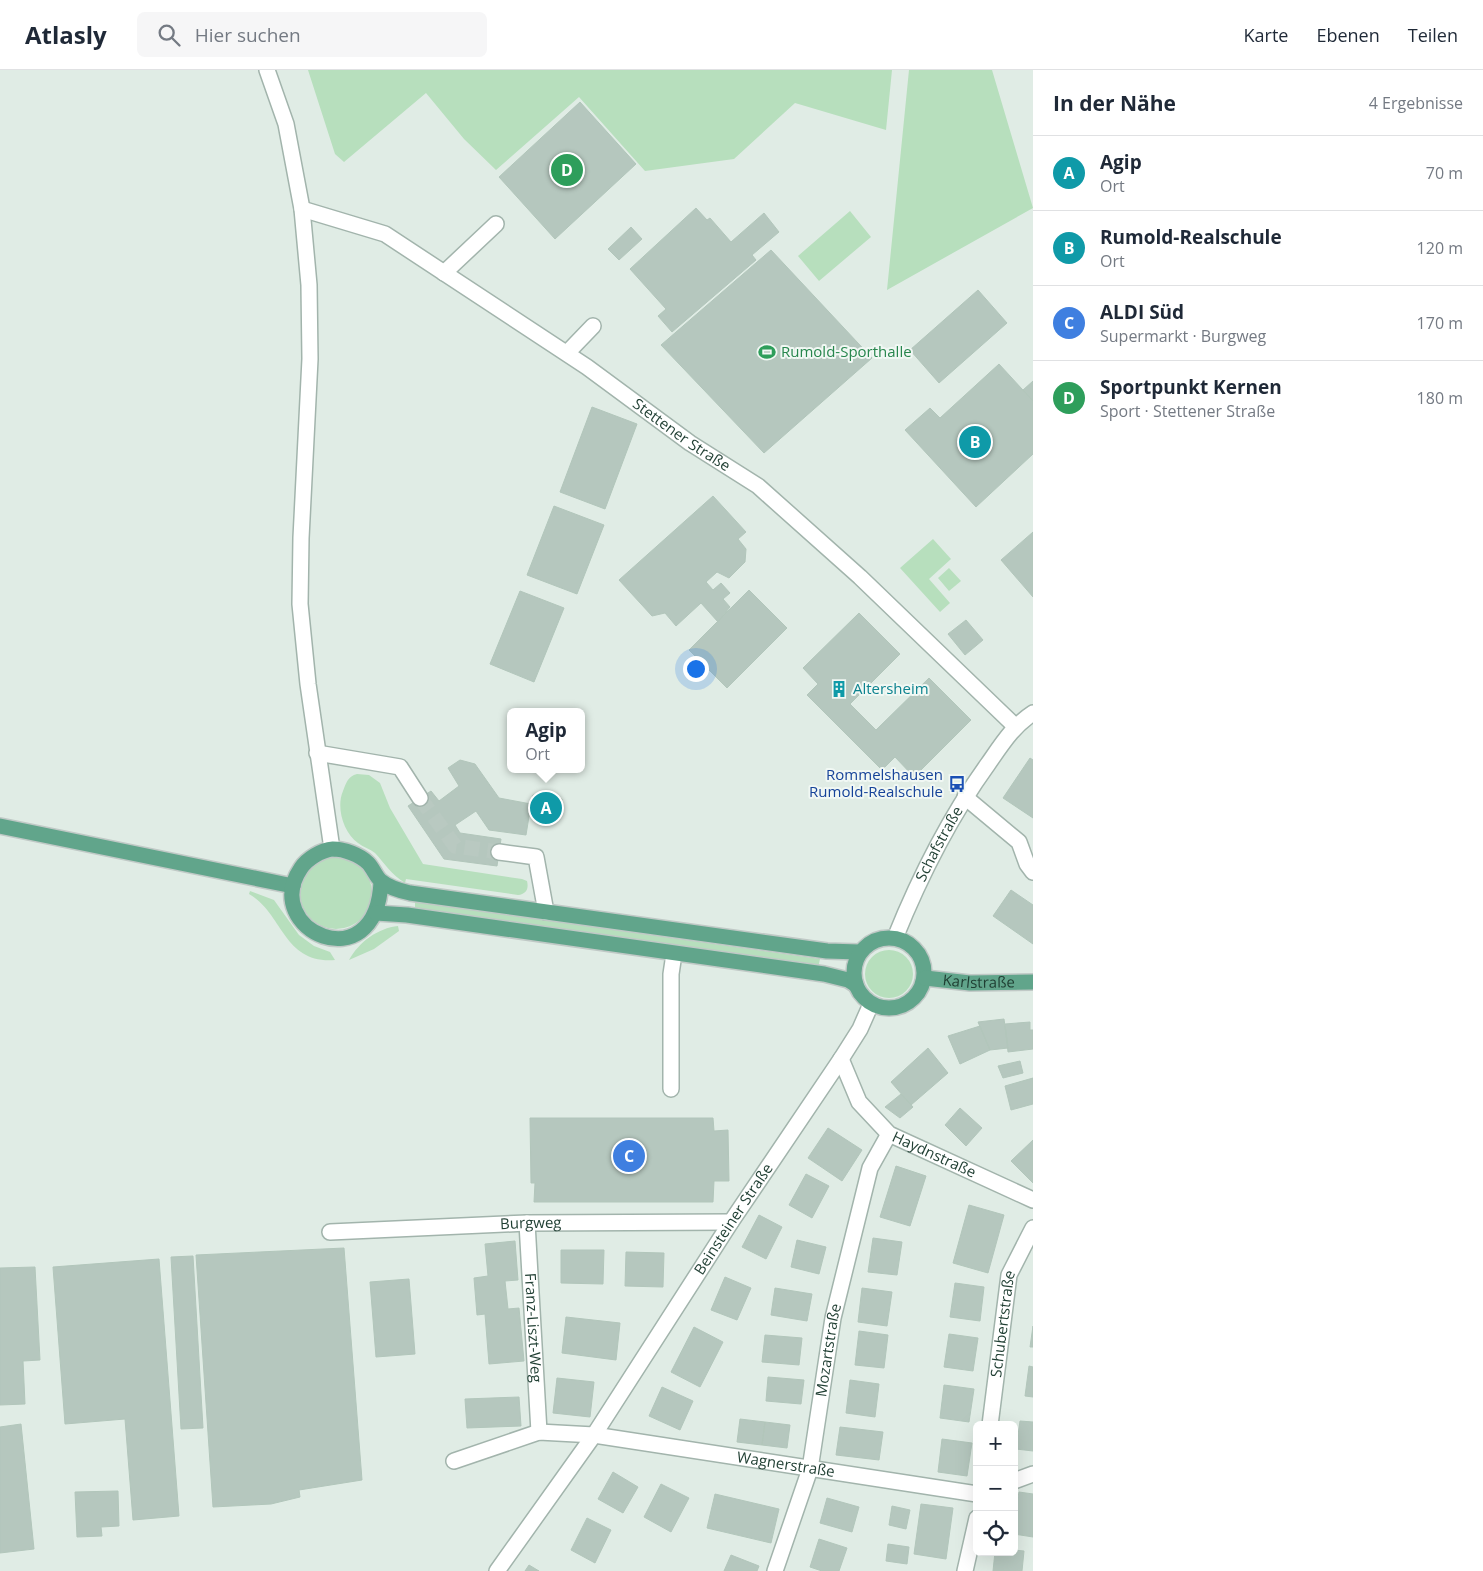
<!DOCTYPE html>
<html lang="de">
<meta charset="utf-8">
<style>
body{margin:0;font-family:"Open Sans",sans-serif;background:#f6f6f7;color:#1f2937}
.controls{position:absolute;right:15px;bottom:15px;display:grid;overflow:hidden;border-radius:8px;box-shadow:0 5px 20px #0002}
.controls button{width:45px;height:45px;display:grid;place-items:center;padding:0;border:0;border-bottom:1px solid #e0e1e3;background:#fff;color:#1f2937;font:25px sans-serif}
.you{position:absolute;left:695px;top:598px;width:18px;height:18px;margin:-12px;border:4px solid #fff;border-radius:50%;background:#1a73e8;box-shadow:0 0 0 8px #1a73e833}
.badge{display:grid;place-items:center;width:32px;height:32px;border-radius:50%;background:#824341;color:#fff;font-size:16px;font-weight:700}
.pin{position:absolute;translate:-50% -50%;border:2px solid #fff;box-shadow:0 1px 5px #0006}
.popup{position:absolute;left:507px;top:638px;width:78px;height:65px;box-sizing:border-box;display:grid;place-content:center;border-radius:8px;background:#fff;filter:drop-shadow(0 1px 4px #0005);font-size:16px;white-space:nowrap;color:#747a83}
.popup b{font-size:19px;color:#1f2937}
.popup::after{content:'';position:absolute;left:50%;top:100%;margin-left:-10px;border:10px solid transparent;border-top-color:#fff}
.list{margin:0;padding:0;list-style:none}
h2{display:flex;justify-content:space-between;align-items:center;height:65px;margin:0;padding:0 20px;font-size:21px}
h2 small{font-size:16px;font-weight:400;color:#747a83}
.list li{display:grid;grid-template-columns:32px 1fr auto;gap:15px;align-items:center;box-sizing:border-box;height:75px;padding:0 20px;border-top:1px solid #e0e1e3}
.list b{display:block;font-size:19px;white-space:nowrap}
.list p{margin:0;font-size:16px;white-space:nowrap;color:#747a83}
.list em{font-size:16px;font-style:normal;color:#747a83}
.icon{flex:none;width:28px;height:28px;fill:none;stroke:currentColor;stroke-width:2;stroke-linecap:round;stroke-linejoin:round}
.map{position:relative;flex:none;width:1033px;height:1501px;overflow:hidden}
header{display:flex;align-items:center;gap:30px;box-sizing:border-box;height:70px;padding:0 25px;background:#fff;border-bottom:1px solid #e0e1e3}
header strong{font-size:24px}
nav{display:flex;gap:28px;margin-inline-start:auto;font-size:18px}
.search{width:350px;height:45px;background:#f6f6f7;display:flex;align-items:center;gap:12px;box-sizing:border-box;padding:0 18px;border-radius:8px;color:#747a83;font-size:19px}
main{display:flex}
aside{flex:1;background:#fff}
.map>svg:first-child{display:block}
.green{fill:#b7dfbd}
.building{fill:#b5c7be;stroke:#b2c6bb}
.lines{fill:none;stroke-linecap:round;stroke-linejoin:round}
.minor-tunnel{stroke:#b9c9c1;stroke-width:15;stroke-dasharray:15 8;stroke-linecap:butt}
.minor-casing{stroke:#a2b4ac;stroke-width:18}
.major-casing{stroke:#c0c9c6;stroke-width:18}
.minor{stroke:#fff;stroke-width:15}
.major{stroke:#61a58b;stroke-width:15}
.labels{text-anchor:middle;stroke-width:4;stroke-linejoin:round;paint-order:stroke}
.leisure-label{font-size:15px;fill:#27864d;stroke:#f1f8f4;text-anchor:start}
.street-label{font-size:15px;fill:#1f3e32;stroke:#f1f8f4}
.culture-label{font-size:15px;fill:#0d838f;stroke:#f1f8f4;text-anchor:start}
.transit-label{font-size:15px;fill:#164399;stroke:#f1f8f4;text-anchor:end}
</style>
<header>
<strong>Atlasly</strong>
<div class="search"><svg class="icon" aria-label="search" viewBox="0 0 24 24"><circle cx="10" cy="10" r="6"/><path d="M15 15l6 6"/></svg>Hier suchen</div>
<nav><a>Karte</a><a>Ebenen</a><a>Teilen</a></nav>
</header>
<main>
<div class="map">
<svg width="1033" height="1501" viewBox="0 0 1033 1501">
<rect width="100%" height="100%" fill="#e0ece5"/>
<path class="green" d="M 308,0 L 892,0 L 886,60 L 795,33 L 734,89 L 645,101 L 579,27 L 496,100 L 464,69 L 426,23 L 344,92 L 335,84 Z
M 909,0 L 992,0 L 1033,138 L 887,220 Z
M 850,141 L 871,167 L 819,211 L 798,186 Z
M 933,469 L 951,489 L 929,509 L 950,533 L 940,542 L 900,498 Z
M 949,498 L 961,511 L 949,521 L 938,508 Z
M 357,704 L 369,705 L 380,713 L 390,738 L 423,794 L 522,809 L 527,811 C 529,819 526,824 518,825 L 406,809 L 405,813 C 392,805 385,794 375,783 C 370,779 363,777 358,773 C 343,762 336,737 343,721 C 346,713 348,706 357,704 Z
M300 823a36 36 0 1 1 72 0a36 36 0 1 1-72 0Z
M 250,821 L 274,830 L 299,865 L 314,876 L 330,882 L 335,890 C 283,894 283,843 249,824 Z
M 415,832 L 820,889 L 818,898 L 415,839 Z
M 398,856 L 399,861 L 374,879 L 349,890 C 359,872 378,858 398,856 Z
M865 904a24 24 0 1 1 48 0a24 24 0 1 1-48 0Z"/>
<path class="building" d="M 580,32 L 636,94 L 555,169 L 499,107 Z
M 696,138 L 707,150 L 710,148 L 731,172 L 764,143 L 779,162 L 752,185 L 756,190 L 672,262 L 658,246 L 666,239 L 630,199 Z
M 631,157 L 642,169 L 619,190 L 608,179 Z
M 771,180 L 872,288 L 764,383 L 661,275 Z
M 978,220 L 1007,253 L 939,313 L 910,280 Z
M 999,294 L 1033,331 L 1033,384 L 976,437 L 905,360 L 930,338 L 940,348 Z
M 1033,311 L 1033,331 L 1023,320 Z
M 592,337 L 637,354 L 605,439 L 560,422 Z
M 713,426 L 746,462 L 738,469 L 746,479 L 745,492 L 729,508 L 717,502 L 706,512 L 713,520 L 721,513 L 730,523 L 723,529 L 730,537 L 718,552 L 701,533 L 676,556 L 665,543 L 652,546 L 619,510 Z
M 554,436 L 604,455 L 577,524 L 527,505 Z
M 1033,462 L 1033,527 L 1001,490 Z
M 749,520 L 787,558 L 727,618 L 689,580 Z
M 520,521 L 564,538 L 534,612 L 490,594 Z
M 859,543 L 900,584 L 850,634 L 876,660 L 929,608 L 971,650 L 914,707 L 895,687 L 882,700 L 807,625 L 818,614 L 803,598 Z
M 966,550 L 983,570 L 965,585 L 948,564 Z
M 1030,688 L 1033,690 L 1033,748 L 1003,728 Z
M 460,690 L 475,694 L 499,728 L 531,734 L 526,765 L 489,760 L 476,741 L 455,755 L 460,763 L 501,769 L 497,796 L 444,789 L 408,736 L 431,721 L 439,731 L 459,716 L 448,698 Z
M 533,725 L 562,729 L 560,746 L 530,742 Z
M 1011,820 L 1033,835 L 1033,874 L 993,846 Z
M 1004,949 L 1008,978 L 990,980 L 978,952 Z
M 1030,952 L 1030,960 L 1033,960 L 1033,979 L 1008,982 L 1005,954 Z
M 980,956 L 990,980 L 960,994 L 948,966 Z
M 928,978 L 948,1003 L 911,1035 L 891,1012 Z
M 1020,991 L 1023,1003 L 1003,1008 L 998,996 Z
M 1033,1008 L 1033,1034 L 1011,1040 L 1005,1016 Z
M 901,1024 L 913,1037 L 900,1048 L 885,1037 Z
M 960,1038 L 982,1058 L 966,1076 L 945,1055 Z
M 530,1048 L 713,1048 L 714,1061 L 728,1060 L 729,1111 L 714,1111 L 713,1132 L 534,1132 L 535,1113 L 531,1113 Z
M 828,1058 L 862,1080 L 842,1111 L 808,1088 Z
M 1033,1070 L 1033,1113 L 1011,1091 Z
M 896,1096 L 926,1106 L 910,1156 L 880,1147 Z
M 806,1104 L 829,1116 L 812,1148 L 789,1135 Z
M 969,1135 L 1004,1145 L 988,1203 L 953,1193 Z
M 759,1145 L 782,1157 L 766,1189 L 742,1177 Z
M 873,1168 L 902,1172 L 897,1205 L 868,1202 Z
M 797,1170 L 826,1177 L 819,1204 L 791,1197 Z
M 515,1171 L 518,1210 L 505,1211 L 508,1239 L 519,1238 L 524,1291 L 489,1294 L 485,1244 L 477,1245 L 474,1208 L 488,1206 L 485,1174 Z
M 344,1178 L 362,1410 L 299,1420 L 300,1427 L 271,1434 L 213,1437 L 196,1185 Z
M 561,1180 L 604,1180 L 603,1214 L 561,1213 Z
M 626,1182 L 664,1183 L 663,1217 L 625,1216 Z
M 193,1186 L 203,1358 L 181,1359 L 171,1187 Z
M 159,1189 L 179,1446 L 133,1450 L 125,1349 L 65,1354 L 53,1197 Z
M 35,1197 L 40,1290 L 23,1291 L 25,1334 L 0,1335 L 0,1198 Z
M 725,1207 L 751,1218 L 737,1250 L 711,1240 Z
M 409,1209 L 415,1284 L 376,1287 L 370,1212 Z
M 955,1213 L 984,1217 L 980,1251 L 950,1247 Z
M 775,1218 L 812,1224 L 807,1251 L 771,1245 Z
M 862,1218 L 892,1222 L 887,1256 L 858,1252 Z
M 566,1247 L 620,1253 L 616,1290 L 562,1283 Z
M 1033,1256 L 1033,1277 L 1030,1277 Z
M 694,1257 L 723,1272 L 700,1317 L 671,1302 Z
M 859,1261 L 888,1265 L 884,1298 L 855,1295 Z
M 949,1264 L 978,1268 L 973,1301 L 944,1297 Z
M 765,1265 L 802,1268 L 799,1295 L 762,1292 Z
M 1029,1296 L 1033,1297 L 1033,1327 L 1025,1326 Z
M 768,1307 L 804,1310 L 801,1334 L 766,1331 Z
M 557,1308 L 594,1312 L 590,1347 L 553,1343 Z
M 850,1310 L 879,1314 L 875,1347 L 846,1343 Z
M 944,1315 L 974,1319 L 969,1352 L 940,1348 Z
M 662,1317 L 693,1331 L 680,1360 L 649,1346 Z
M 519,1327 L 521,1356 L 467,1358 L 465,1329 Z
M 740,1349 L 765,1352 L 762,1375 L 737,1372 Z
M 1020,1351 L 1033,1352 L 1033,1381 L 1016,1379 Z
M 765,1352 L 790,1355 L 787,1378 L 762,1375 Z
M 21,1354 L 34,1479 L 0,1483 L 0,1357 Z
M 840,1357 L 883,1362 L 879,1390 L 836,1385 Z
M 942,1369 L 972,1373 L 967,1406 L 938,1402 Z
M 613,1402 L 638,1417 L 623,1443 L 598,1429 Z
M 661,1414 L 689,1428 L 671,1462 L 644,1447 Z
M 118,1421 L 119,1456 L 101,1457 L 102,1466 L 77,1467 L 75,1422 Z
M 1019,1422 L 1033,1424 L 1033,1467 L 1014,1464 L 1014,1447 Z
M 715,1424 L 779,1439 L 771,1473 L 707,1458 Z
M 827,1428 L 859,1437 L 852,1462 L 820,1453 Z
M 921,1434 L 953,1438 L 946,1489 L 914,1484 Z
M 892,1436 L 910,1440 L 906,1459 L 889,1455 Z
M 587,1448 L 611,1460 L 595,1493 L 571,1480 Z
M 819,1469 L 847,1478 L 839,1501 L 822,1501 L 810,1497 Z
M 888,1474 L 909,1477 L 907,1494 L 886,1491 Z
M 1014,1480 L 1024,1481 L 1022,1501 L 993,1501 L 995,1482 L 1014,1482 Z
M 731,1485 L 759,1496 L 757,1501 L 724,1501 Z
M 529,1495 L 539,1501 L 525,1501 Z"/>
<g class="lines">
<path class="minor-tunnel" d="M 420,728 L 455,776 L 499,782"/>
<g class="minor-casing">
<g id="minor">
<path d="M 267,0 L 286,54 L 302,139 L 309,215 L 310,289 L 301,468 L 300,534 L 308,614 L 332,779"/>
<path id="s1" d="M 302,139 L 385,164 L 587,297 L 690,373 L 758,416 L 860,507 L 1015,656"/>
<path d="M 444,203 L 496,154"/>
<path d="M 567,283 L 593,256"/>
<path d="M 317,683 L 400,697 L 420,728"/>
<path d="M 965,727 L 1019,772 L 1027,794 L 1033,802"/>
<path d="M 499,782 L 536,787 L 546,842"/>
<path id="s2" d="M 895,868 C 920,806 949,748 988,694 C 1002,674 1013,656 1033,643"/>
<path id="s3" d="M 841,989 L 859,1032 L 889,1064 L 1033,1130"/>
<path d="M 671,1019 L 671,904 L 674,884"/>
<path id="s4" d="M 527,1153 L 539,1362"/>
<path id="s5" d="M 330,1162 L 527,1153 L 731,1152"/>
<path id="s6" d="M 990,1355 L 1009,1205 L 1033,1158"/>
<path id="s7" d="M 454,1391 L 539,1362 L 594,1365 L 977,1424"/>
<path d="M 1014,1411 L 1033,1404"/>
<path id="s8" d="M 497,1501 L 594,1365 L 731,1152 L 841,989 L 860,959 L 871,934"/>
<path id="s9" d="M 775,1501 L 810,1399 L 833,1248 L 870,1098 L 889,1064"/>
<path d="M 965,1501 L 977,1448"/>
</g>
</g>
<g class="major-casing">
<g id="major">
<path d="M 0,756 L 293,816"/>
<path d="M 381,812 C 376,913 259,860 301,798 C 307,789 321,780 333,779 C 344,779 360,785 368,793 C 373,798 376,807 381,811 C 388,817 401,821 410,823 L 827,881 L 859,882"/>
<path d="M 376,843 L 407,845 L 824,904 L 848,910 L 856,915"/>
<circle cx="889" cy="903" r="35"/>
<path id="s10" d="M 925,908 L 970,913 L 1033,912"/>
</g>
</g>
<use href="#minor" class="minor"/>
<use href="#major" class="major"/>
</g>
<defs>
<g id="stadium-bare" transform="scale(1.35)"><path d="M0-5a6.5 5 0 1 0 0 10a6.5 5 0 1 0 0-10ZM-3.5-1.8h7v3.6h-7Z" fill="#2e9e5b" stroke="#f1f8f4" stroke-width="2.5" paint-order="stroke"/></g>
<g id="building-bare" transform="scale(1.35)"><path d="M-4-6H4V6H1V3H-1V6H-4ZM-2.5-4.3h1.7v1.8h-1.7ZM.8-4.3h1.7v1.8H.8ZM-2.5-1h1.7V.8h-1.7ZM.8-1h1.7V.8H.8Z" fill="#0f9aa8" stroke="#f1f8f4" stroke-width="2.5" paint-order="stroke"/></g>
<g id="bus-bare" transform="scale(1.35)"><path d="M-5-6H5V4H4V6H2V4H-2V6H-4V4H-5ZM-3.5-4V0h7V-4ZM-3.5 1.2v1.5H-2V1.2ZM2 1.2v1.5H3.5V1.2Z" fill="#1a4fb4" stroke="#f1f8f4" stroke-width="2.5" paint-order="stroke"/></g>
</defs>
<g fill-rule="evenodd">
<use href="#stadium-bare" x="767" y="282"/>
<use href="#building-bare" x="839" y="619"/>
<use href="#bus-bare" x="957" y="714"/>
</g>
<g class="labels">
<g class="leisure-label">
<text x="781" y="287">Rumold-Sporthalle</text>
</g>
<g class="street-label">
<text dy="5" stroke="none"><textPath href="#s1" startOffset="445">Stettener Straße</textPath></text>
<text dy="5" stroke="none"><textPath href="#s2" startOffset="104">Schafstraße</textPath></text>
<text dy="5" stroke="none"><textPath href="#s10" startOffset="54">Karlstraße</textPath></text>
<text dy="5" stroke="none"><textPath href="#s3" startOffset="140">Haydnstraße</textPath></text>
<text dy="5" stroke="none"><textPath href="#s8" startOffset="424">Beinsteiner Straße</textPath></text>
<text dy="5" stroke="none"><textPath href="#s5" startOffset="201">Burgweg</textPath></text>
<text dy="5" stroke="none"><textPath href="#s6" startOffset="102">Schubertstraße</textPath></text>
<text dy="5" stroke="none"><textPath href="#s4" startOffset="105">Franz-Liszt-Weg</textPath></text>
<text dy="5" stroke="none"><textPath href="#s9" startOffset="228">Mozartstraße</textPath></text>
<text dy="5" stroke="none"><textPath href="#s7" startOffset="339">Wagnerstraße</textPath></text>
</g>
<g class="culture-label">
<text x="853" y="624">Altersheim</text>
</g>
<g class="transit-label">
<text x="943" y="710">Rommelshausen<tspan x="943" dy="17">Rumold-Realschule</tspan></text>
</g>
</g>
</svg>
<div class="controls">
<button>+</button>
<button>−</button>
<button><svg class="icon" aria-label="locate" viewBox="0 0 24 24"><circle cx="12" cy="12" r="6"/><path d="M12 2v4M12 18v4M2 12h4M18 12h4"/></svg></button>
</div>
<div class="you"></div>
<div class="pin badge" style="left:546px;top:738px;background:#0f9aa8">A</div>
<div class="popup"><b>Agip</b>Ort</div>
<div class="pin badge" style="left:975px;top:372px;background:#0f9aa8">B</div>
<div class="pin badge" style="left:629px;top:1086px;background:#3f7fe0">C</div>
<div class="pin badge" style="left:567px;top:100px;background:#2e9e5b">D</div>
</div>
<aside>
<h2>In der Nähe<small>4 Ergebnisse</small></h2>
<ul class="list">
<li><span class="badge" style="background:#0f9aa8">A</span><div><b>Agip</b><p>Ort</p></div><em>70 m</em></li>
<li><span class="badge" style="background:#0f9aa8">B</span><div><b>Rumold-Realschule</b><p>Ort</p></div><em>120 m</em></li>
<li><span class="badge" style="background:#3f7fe0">C</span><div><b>ALDI Süd</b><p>Supermarkt · Burgweg</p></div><em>170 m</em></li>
<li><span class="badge" style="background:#2e9e5b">D</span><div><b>Sportpunkt Kernen</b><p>Sport · Stettener Straße</p></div><em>180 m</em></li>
</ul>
</aside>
</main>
